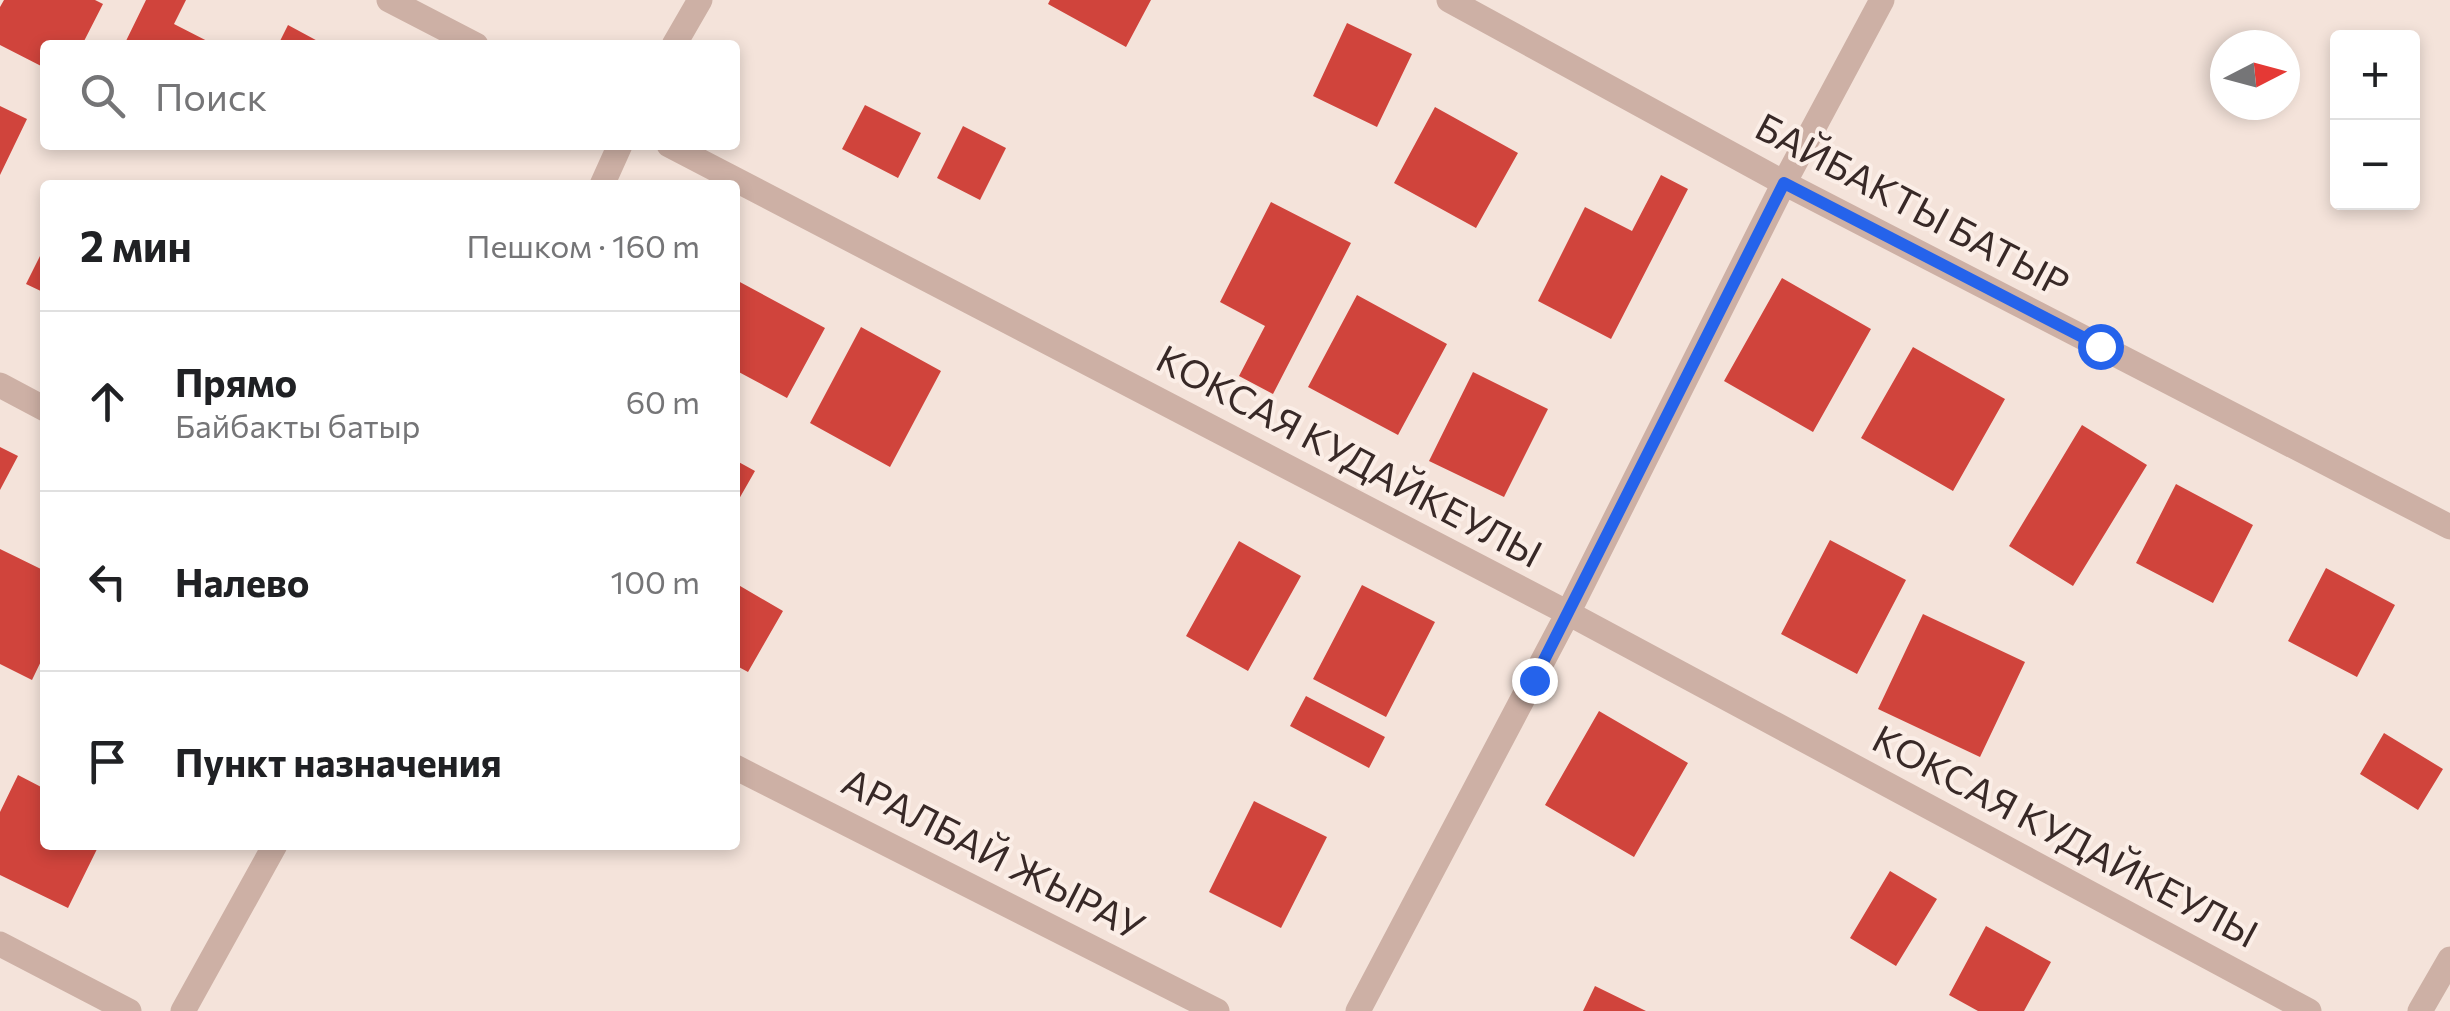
<!DOCTYPE html>
<html lang="ru">
<meta charset="utf-8">
<style>
body{margin:0;font-family:Commissioner,sans-serif;background:#f2f2f2;color:#202124}
.controls{position:absolute;right:30px;top:30px;display:grid;overflow:hidden;border-radius:10px;box-shadow:0 5px 15px #0003}
.controls button{width:90px;height:90px;display:grid;place-items:center;padding:0;border:0;border-bottom:2px solid #e0e0e0;background:#fff;color:#202124;font:50px sans-serif}
.compass{position:absolute;left:2210px;top:30px;width:90px;height:90px;border-radius:50%;background:#fff;box-shadow:0 5px 15px #0003;rotate:84deg}
.stop{position:absolute;width:30px;height:30px;margin:-22px;border:8px solid #2563eb;border-radius:50%;background:#fff}
.stop.end{background:#2563eb;border-color:#fff;box-shadow:0 2px 10px #0008}
.list{margin:0;padding:0;list-style:none}
h2{display:flex;justify-content:space-between;align-items:center;height:130px;margin:0;padding:0 40px;font-size:42px}
h2 small{font-size:32px;font-weight:400;color:#757577}
.list li{display:grid;grid-template-columns:65px 1fr auto;gap:30px;align-items:center;box-sizing:border-box;height:180px;padding:0 40px;border-top:2px solid #e0e0e0}
.list b{display:block;font-size:38px;white-space:nowrap}
.list p{margin:0;font-size:32px;white-space:nowrap;color:#757577}
.list em{font-size:32px;font-style:normal;color:#757577}
.icon{flex:none;width:55px;height:55px;fill:none;stroke:currentColor;stroke-width:2;stroke-linecap:round;stroke-linejoin:round}
.map{position:relative;flex:none;width:2450px;height:1011px;overflow:hidden}
.search{position:absolute;background:#fff;box-shadow:0 5px 15px #0003;left:40px;top:40px;width:700px;height:110px;display:flex;align-items:center;gap:25px;box-sizing:border-box;padding:0 35px;border-radius:10px;color:#757577;font-size:38px}
.panel{position:absolute;background:#fff;box-shadow:0 5px 15px #0003;left:40px;top:180px;width:700px;height:670px;border-radius:10px}
.map>svg:first-child{display:block}
.building{fill:#d0443c}
.lines{fill:none;stroke-linecap:round;stroke-linejoin:round}
.minor{stroke:#cdb0a5;stroke-width:25}
.route{stroke:#2563eb;stroke-width:12}
.labels{text-anchor:middle;stroke-width:8;stroke-linejoin:round;paint-order:stroke}
.street-label{font-size:38px;fill:#382927;stroke:#fbeee7}
</style>
<div class="map">
<svg width="2450" height="1011" viewBox="0 0 2450 1011">
<rect width="100%" height="100%" fill="#f4e3da"/>
<path class="building" d="M 4,0 L 95,0 L 103,4 L 82,45 L 45,45 L 45,68 L 0,45 L 0,7 Z
M 146,0 L 186,0 L 174,24 L 215,45 L 124,45 Z
M 1050,0 L 1151,0 L 1126,47 L 1048,4 Z
M 1347,23 L 1412,54 L 1377,127 L 1313,96 Z
M 288,25 L 325,45 L 278,45 Z
M 865,105 L 921,133 L 898,178 L 842,149 Z
M 0,106 L 27,119 L 0,175 Z
M 1435,107 L 1518,153 L 1476,228 L 1394,183 Z
M 963,126 L 1006,148 L 980,200 L 937,178 Z
M 1661,175 L 1688,189 L 1611,339 L 1538,301 L 1585,207 L 1632,231 Z
M 1271,202 L 1351,243 L 1273,394 L 1239,376 L 1265,326 L 1220,302 Z
M 45,246 L 45,293 L 26,284 Z
M 1782,278 L 1871,329 L 1813,432 L 1724,381 Z
M 738,281 L 825,328 L 787,398 L 735,370 L 735,287 Z
M 1357,295 L 1447,344 L 1398,435 L 1308,387 Z
M 861,327 L 941,371 L 890,467 L 810,423 Z
M 1913,347 L 2005,399 L 1953,491 L 1861,438 Z
M 1473,372 L 1548,409 L 1504,497 L 1429,461 Z
M 2082,425 L 2147,465 L 2073,586 L 2009,546 Z
M 0,447 L 18,456 L 0,490 Z
M 735,460 L 755,471 L 735,506 Z
M 2176,484 L 2253,525 L 2213,603 L 2136,563 Z
M 1830,540 L 1906,580 L 1857,674 L 1781,634 Z
M 1239,541 L 1301,576 L 1248,671 L 1186,636 Z
M 0,549 L 45,571 L 45,653 L 32,680 L 0,664 Z
M 2326,568 L 2395,605 L 2357,677 L 2288,641 Z
M 735,583 L 783,611 L 748,672 L 735,665 Z
M 1362,585 L 1435,622 L 1386,717 L 1313,679 Z
M 1923,614 L 2025,662 L 1980,757 L 1878,709 Z
M 1306,696 L 1385,737 L 1369,768 L 1290,726 Z
M 1599,711 L 1688,763 L 1634,857 L 1545,805 Z
M 2384,733 L 2443,769 L 2418,810 L 2360,774 Z
M 18,775 L 45,789 L 45,845 L 99,845 L 68,908 L 0,875 L 0,812 Z
M 1254,801 L 1327,837 L 1281,928 L 1209,892 Z
M 1890,871 L 1937,899 L 1896,966 L 1850,938 Z
M 1986,926 L 2051,962 L 2024,1011 L 1978,1011 L 1949,995 Z
M 1595,986 L 1646,1011 L 1583,1011 Z"/>
<g class="lines">
<path class="minor" d="M 389,0 L 476,45
M 1449,0 L 1784,183 L 2450,527
M 674,45 L 700,0
M 669,145 L 1568,613 L 2309,1011
M 602,185 L 620,145
M 0,385 L 45,409
M 735,767 L 1217,1011
M 0,944 L 129,1011
M 183,1011 L 275,845
M 1358,1011 L 1568,613 L 1784,183 L 1882,0
M 2420,1011 L 2450,959"/>
</g>
<g class="lines">
<path class="route" d="M 1534,680 L 1784,183 L 2100,346"/>
</g>
<g class="labels">
<g class="street-label">
<text transform="translate(1912 206) rotate(28)" y="13">БАЙБАКТЫ БАТЫР</text>
<text transform="translate(1349 457) rotate(28)" y="13">КОКСАЯ КУДАЙКЕУЛЫ</text>
<text transform="translate(2065 837) rotate(28)" y="13">КОКСАЯ КУДАЙКЕУЛЫ</text>
<text transform="translate(993 855) rotate(27)" y="13">АРАЛБАЙ ЖЫРАУ</text>
</g>
</g>
</svg>
<div class="controls">
<button>+</button>
<button>−</button>
</div>
<svg class="compass" viewBox="-18 -18 36 36"><path d="M0-13l5 13h-10z" fill="#e53935"/><path d="M0 13l5-13h-10z" fill="#757577"/></svg>
<div class="stop" style="left:2100px;top:346px"></div>
<div class="stop end" style="left:1534px;top:680px"></div>
<div class="search"><svg class="icon" aria-label="search" viewBox="0 0 24 24"><circle cx="10" cy="10" r="6"/><path d="M15 15l6 6"/></svg>Поиск</div>
<section class="panel">
<h2>2 мин<small>Пешком · 160 m</small></h2>
<ul class="list">
<li><svg class="icon" aria-label="ahead" viewBox="0 0 24 24"><path d="M12 20V5M6 11l6-6 6 6"/></svg><div><b>Прямо</b><p>Байбакты батыр</p></div><em>60 m</em></li>
<li><svg class="icon" aria-label="left" viewBox="0 0 24 24"><path d="M17 20v-9H6M10 6l-5 5 5 5"/></svg><div><b>Налево</b></div><em>100 m</em></li>
<li><svg class="icon" aria-label="arrive" viewBox="0 0 24 24"><path d="M6 21V4h12l-3 4 3 4H6"/></svg><div><b>Пункт назначения</b></div></li>
</ul>
</section>
</div>
